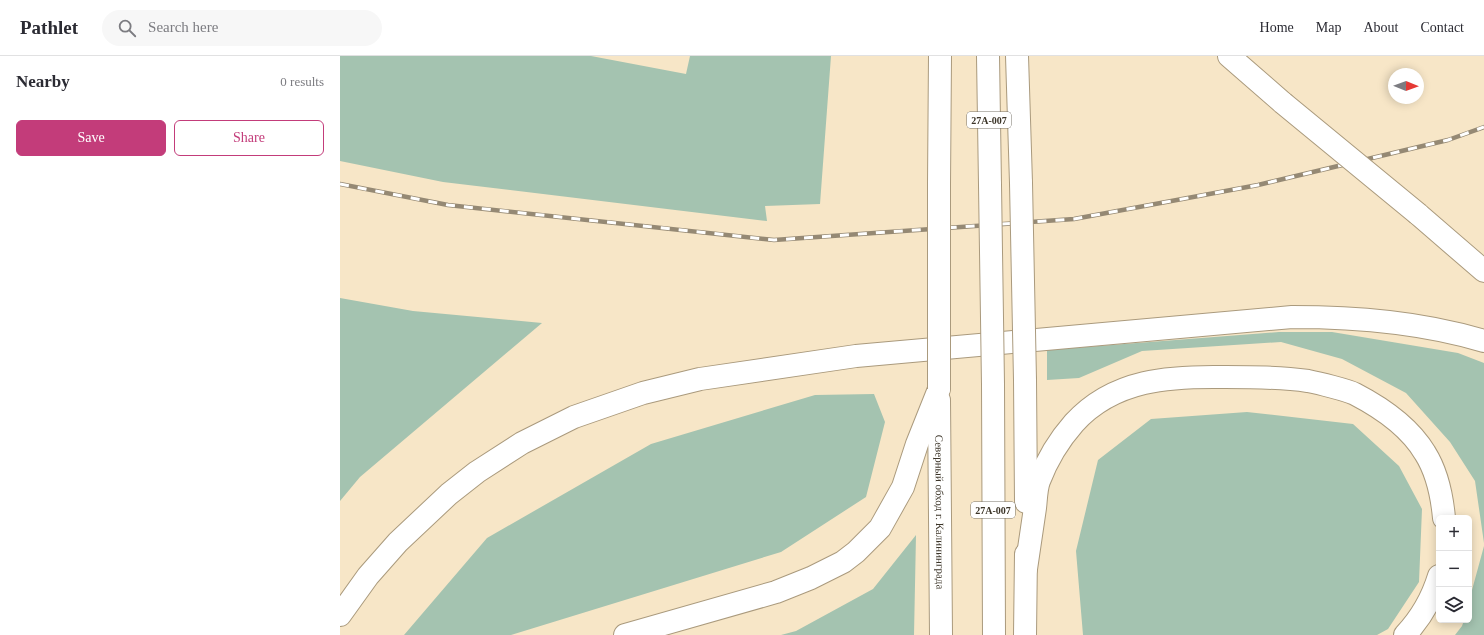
<!DOCTYPE html>
<meta charset="utf-8">
<style>
body{margin:0;font-family:Georgia,serif;background:#f7f7f7;color:#2b2b33}
.controls{position:absolute;right:12px;bottom:12px;display:grid;overflow:hidden;border-radius:6px;box-shadow:0 2px 10px #0003}
.controls button{width:36px;height:36px;display:grid;place-items:center;padding:0;border:0;border-bottom:1px solid #e1e1e2;background:#fff;color:#2b2b33;font:20px sans-serif}
.compass{position:absolute;left:1048px;top:12px;width:36px;height:36px;border-radius:50%;background:#fff;box-shadow:0 2px 10px #0003;rotate:91deg}
.list{margin:0;padding:0;list-style:none}
h2{display:flex;justify-content:space-between;align-items:center;height:52px;margin:0;padding:0 16px;font-size:17px}
h2 small{font-size:13px;font-weight:400;color:#7c7c81}
.actions{display:flex;gap:8px;padding:12px 16px}
.actions a{flex:1;padding:9px 0;border:1px solid #c33c7a;border-radius:6px;text-align:center;font-size:14px;color:#c33c7a}
.actions .main{background:#c33c7a;color:#fff}
.icon{flex:none;width:22px;height:22px;fill:none;stroke:currentColor;stroke-width:2;stroke-linecap:round;stroke-linejoin:round}
.map{position:relative;flex:none;width:1144px;height:579px;overflow:hidden}
header{display:flex;align-items:center;gap:24px;box-sizing:border-box;height:56px;padding:0 20px;background:#fff;border-bottom:1px solid #e1e1e2}
header strong{font-size:19px}
nav{display:flex;gap:22px;margin-inline-start:auto;font-size:14px}
.search{width:280px;height:36px;background:#f7f7f7;display:flex;align-items:center;gap:10px;box-sizing:border-box;padding:0 14px;border-radius:22px;color:#7c7c81;font-size:15px}
main{display:flex}
aside{flex:1;background:#fff}
.map>svg:first-child{display:block}
.green{fill:#a4c3b0}
.lines{fill:none;stroke-linecap:round;stroke-linejoin:round}
.trunk-casing{stroke:#aa9a7d;stroke-width:24}
.trunk{stroke:#fff;stroke-width:22}
.rail-casing{stroke:#958974;stroke-width:4.5}
.rail{stroke:#fff;stroke-width:3;stroke-dasharray:9;stroke-linecap:butt}
.trunk-bridge-casing{stroke:#aa9a7d;stroke-width:24;stroke-linecap:butt}
.trunk-bridge{stroke:#fff;stroke-width:22}
.labels{text-anchor:middle;stroke-width:4;stroke-linejoin:round;paint-order:stroke}
.shield{fill:#fff;stroke:#767269;stroke-width:1}
.shield-label{font-size:10px;font-weight:bold;fill:#3c3529}
.street-label{font-size:11px;fill:#3c3529;stroke:#fff}
</style>
<header>
<strong>Pathlet</strong>
<div class="search"><svg class="icon" aria-label="search" viewBox="0 0 24 24"><circle cx="10" cy="10" r="6"/><path d="M15 15l6 6"/></svg>Search here</div>
<nav><a>Home</a><a>Map</a><a>About</a><a>Contact</a></nav>
</header>
<main>
<aside>
<h2>Nearby<small>0 results</small></h2>
<ul class="list">
</ul>
<div class="actions"><a class="main">Save</a><a>Share</a></div>
</aside>
<div class="map">
<svg width="1144" height="579" viewBox="0 0 1144 579">
<rect width="100%" height="100%" fill="#f7e6c7"/>
<path class="green" d="M 0,0 L 251,0 L 346,18 L 350,0 L 491,0 L 480,148 L 425,150 L 427,165 L 103,126 L 0,105 Z
M 0,242 L 73,255 L 202,267 L 20,421 L 0,445 Z
M 939,276 L 992,276 L 1118,297 L 1144,307 L 1144,487 L 1135,425 L 1110,386 L 1066,337 L 1002,303 L 941,286 L 802,295 L 739,322 L 707,324 L 707,294 Z
M 534,338 L 545,366 L 526,441 L 441,496 L 171,579 L 64,579 L 147,482 L 311,388 L 475,339 Z
M 907,356 L 1013,368 L 1059,410 L 1082,453 L 1079,526 L 1048,573 L 1037,579 L 743,579 L 736,495 L 758,404 L 811,363 Z
M 576,479 L 574,579 L 441,579 L 456,575 L 533,533 Z
M 1144,490 L 1144,579 L 1115,579 L 1122,570 L 1124,564 L 1129,564 L 1129,545 Z"/>
<g class="lines">
<g class="trunk-casing">
<g id="trunk">
<path d="M 648,0 L 650,129"/>
<path d="M 677,0 L 681,127"/>
<path d="M 889,0 L 943,47"/>
<path d="M 599,128 L 600,0"/>
<path d="M 1078,158 L 1144,215"/>
<path d="M 685,324 L 686,446"/>
<path d="M 653,328 L 654,579"/>
<path id="s1" d="M 599,344 L 601,579"/>
<path d="M 686,513 C 689,493 692,473 695,452 C 696,444 696,433 699,425 C 707,404 719,384 734,367 C 774,323 830,320 885,321 C 913,321 940,321 968,325 C 978,327 1007,334 1015,338 C 1042,352 1070,372 1085,397 C 1097,416 1102,440 1104,462"/>
<path d="M 0,559 L 28,520 L 58,486 L 109,438 L 137,416 L 182,387 L 234,361 L 303,337 L 360,323 L 516,300 L 952,261 C 1017,261 1081,266 1144,285"/>
<path d="M 285,579 L 436,536 L 471,522 L 503,506 L 516,496 L 540,472 L 563,431 L 577,388 L 599,333"/>
<path d="M 685,579 L 686,498"/>
<path d="M 1065,579 C 1081,562 1092,543 1099,520"/>
</g>
</g>
<use href="#trunk" class="trunk"/>
<g class="rail-casing">
<path id="rail" d="M 0,128 L 108,149 L 434,184 L 734,163 L 918,129 L 1108,84 L 1144,71"/>
</g>
<use href="#rail" class="rail"/>
<g class="trunk-bridge-casing">
<path id="trunk-bridge" d="M 943,47 L 1078,158
M 681,127 L 685,324
M 599,128 L 599,333
M 650,129 L 653,328"/>
</g>
<use href="#trunk-bridge" class="trunk-bridge"/>
</g>
<g class="labels">
<g class="shield">
<rect x="627" y="56" width="44" height="16" rx="3"/>
<rect x="631" y="446" width="44" height="16" rx="3"/>
</g>
<g class="shield-label">
<text x="649" y="68">27А-007</text>
<text x="653" y="458">27А-007</text>
</g>
<g class="street-label">
<text dy="4" stroke="none"><textPath href="#s1" startOffset="112">Северный обход г. Калининграда</textPath></text>
</g>
</g>
</svg>
<div class="controls">
<button>+</button>
<button>−</button>
<button><svg class="icon" aria-label="layers" viewBox="0 0 24 24"><path d="M12 4l9 5-9 5-9-5zM3 14l9 5 9-5"/></svg></button>
</div>
<svg class="compass" viewBox="-18 -18 36 36"><path d="M0-13l5 13h-10z" fill="#e53935"/><path d="M0 13l5-13h-10z" fill="#7c7c81"/></svg>
</div>
</main>
